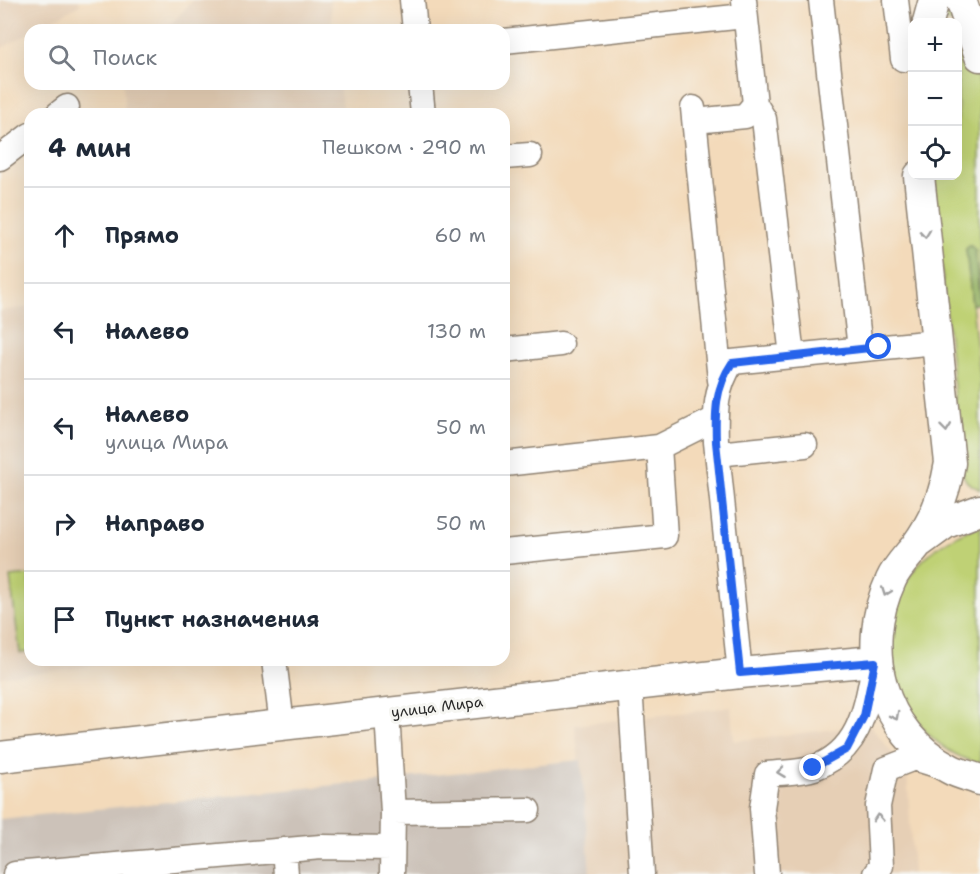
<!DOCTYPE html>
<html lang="ru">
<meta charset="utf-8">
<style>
body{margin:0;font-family:"Shantell Sans",sans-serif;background:#f2f2f3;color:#1f2937}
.controls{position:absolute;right:18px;top:18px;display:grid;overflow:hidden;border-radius:12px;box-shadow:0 6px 24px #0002}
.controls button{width:54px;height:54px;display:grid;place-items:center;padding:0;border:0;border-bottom:2px solid #e0e1e3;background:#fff;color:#1f2937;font:30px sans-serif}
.stop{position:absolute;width:18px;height:18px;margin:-14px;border:4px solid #2563eb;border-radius:50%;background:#fff}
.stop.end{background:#2563eb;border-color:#fff;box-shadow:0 2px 6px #0008}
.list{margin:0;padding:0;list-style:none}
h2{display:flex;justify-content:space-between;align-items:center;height:78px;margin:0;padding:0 24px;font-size:26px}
h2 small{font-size:20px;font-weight:400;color:#747a83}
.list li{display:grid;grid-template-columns:39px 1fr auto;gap:18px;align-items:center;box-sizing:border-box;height:96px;padding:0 24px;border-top:2px solid #e0e1e3}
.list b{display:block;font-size:22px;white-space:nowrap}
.list p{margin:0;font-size:20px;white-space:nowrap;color:#747a83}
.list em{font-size:20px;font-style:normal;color:#747a83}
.icon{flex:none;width:33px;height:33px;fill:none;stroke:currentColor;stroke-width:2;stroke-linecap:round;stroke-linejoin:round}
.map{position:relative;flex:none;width:980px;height:874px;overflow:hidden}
.search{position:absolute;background:#fff;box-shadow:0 6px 24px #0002;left:24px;top:24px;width:486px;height:66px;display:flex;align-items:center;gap:15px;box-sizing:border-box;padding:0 21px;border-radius:18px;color:#747a83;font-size:22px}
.panel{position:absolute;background:#fff;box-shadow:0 6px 24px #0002;left:24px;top:108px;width:486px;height:558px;border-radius:18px}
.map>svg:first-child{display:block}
.built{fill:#e6cfb5}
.industrial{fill:#ccc2b9}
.green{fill:#bfd174;stroke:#757e50;stroke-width:1.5}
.forest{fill:#97b366;stroke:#616f48;stroke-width:1.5}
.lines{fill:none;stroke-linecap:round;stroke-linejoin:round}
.minor-casing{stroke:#8f8272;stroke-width:27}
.major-casing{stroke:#8f8272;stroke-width:33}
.minor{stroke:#fff;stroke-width:24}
.major{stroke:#fff;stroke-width:30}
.oneway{stroke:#a0a0a0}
.route{stroke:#2563eb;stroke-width:8}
.labels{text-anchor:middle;stroke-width:6;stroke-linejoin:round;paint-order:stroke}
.street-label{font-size:15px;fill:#2b2b2b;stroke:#f6f6f2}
</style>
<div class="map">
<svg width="980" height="874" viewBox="0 0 980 874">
<rect width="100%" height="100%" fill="#f6f6f2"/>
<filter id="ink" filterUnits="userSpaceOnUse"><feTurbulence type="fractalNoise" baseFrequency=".0167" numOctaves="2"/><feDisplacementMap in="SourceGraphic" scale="12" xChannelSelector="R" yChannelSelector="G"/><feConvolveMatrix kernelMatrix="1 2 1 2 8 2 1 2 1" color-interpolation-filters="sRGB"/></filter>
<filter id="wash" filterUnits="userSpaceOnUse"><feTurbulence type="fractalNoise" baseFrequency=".008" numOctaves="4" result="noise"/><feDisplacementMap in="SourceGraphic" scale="24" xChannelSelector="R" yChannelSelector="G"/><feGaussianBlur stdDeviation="1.35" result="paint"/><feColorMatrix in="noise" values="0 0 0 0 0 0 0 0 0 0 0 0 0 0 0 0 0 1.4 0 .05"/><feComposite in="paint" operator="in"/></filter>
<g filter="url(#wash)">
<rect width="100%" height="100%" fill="#f3daba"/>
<path class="built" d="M 0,0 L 79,0 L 80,5 L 0,49 Z
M 193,0 L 330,0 L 333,30 L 166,30 Z
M 123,84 L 339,84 L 343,114 L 125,114 Z
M 30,307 L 30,660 L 153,660 L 0,677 L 0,311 Z
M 731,707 L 734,741 L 870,725 L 907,772 L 913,874 L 590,874 L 575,725 Z"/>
<path class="industrial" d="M 581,760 L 590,874 L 0,874 L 0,819 Z"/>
<path class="green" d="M 951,0 L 980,85 L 980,293 L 975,250 L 966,249 L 980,377 L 980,490 L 967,482 L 963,475 L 932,176 L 958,176 L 958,22 L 938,22 Z
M 980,525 L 980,764 C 896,741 861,631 919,564 C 936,545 956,535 980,525 Z
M 30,575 L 30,652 L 20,653 L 10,577 Z"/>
<path class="forest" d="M 970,245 L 975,250 L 980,303 L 972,305 L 966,249 Z"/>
</g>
<g filter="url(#ink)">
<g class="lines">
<g class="minor-casing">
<path id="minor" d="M 412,0 L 415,30
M 821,0 L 860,349
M 896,0 L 903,59
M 504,41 L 745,16
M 420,84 L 423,114
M 693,108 L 720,380
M 58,114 L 67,107
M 695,121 L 745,116 L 755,104
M 504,157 L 530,155
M 0,158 L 30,135
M 504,350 L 561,344
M 792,356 L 936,342
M 717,454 L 805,445
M 504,464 L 659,447 L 715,419
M 504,552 L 665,536 L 659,447
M 274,660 L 282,725
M 740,673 L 716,442 C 715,412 715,388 732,362 L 792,356 L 764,119 L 755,104 L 744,0
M 630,685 L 642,874
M 387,713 L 393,812 L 392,874
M 393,812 L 528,810
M 284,850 L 286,874
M 15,874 L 321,847 L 391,848
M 767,874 L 762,808 L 767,774 C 782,772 800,773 814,768 C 862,750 866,706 875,661
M 875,874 L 881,866 L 878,806 L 886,769 L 914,758 L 943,767"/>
</g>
<g class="major-casing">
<path id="major" d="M 961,0 L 980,56
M 928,22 L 934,0
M 919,176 L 950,463 C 945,494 934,522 915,547 C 907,557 896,568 891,580 C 859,648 880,733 950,769 C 959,774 970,776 980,780
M 920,542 L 946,523 L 980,510
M 0,757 L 740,673 L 875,661"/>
</g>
<use href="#minor" class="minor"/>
<use href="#major" class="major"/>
</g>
<defs><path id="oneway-chevron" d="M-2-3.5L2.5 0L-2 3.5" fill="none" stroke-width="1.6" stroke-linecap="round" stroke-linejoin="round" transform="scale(1.5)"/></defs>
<g class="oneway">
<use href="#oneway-chevron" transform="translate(925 234) rotate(84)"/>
<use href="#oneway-chevron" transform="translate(946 428) rotate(83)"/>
<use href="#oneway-chevron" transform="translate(886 592) rotate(110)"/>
<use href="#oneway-chevron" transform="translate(895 716) rotate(62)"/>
<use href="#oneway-chevron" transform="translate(781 772) rotate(173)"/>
<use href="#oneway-chevron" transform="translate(878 818) rotate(-94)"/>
</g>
</g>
<g class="lines" filter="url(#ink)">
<path class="route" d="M 813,768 L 847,749 L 864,716 L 875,662 L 740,673 L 716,442 C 715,412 715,388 732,363 L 879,347"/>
</g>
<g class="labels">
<g class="street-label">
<text transform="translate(437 707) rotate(-7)" y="5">улица Мира</text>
</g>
</g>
</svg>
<div class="controls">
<button>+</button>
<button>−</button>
<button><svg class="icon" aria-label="locate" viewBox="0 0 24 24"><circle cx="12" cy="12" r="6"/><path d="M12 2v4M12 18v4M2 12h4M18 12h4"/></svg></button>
</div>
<div class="stop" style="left:879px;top:347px"></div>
<div class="stop end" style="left:813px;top:768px"></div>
<div class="search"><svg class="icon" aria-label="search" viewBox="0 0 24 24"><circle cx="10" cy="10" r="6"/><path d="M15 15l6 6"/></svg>Поиск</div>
<section class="panel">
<h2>4 мин<small>Пешком · 290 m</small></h2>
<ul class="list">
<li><svg class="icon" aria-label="ahead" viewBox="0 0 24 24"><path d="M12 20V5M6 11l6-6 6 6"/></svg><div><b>Прямо</b></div><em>60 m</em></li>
<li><svg class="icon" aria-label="left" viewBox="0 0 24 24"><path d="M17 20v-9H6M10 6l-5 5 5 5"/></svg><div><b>Налево</b></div><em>130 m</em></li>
<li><svg class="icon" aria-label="left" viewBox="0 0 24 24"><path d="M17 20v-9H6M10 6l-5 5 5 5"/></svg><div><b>Налево</b><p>улица Мира</p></div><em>50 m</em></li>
<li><svg class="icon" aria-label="right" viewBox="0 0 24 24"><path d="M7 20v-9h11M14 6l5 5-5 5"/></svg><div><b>Направо</b></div><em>50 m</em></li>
<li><svg class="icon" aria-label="arrive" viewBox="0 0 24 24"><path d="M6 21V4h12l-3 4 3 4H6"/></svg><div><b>Пункт назначения</b></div></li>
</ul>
</section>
</div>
